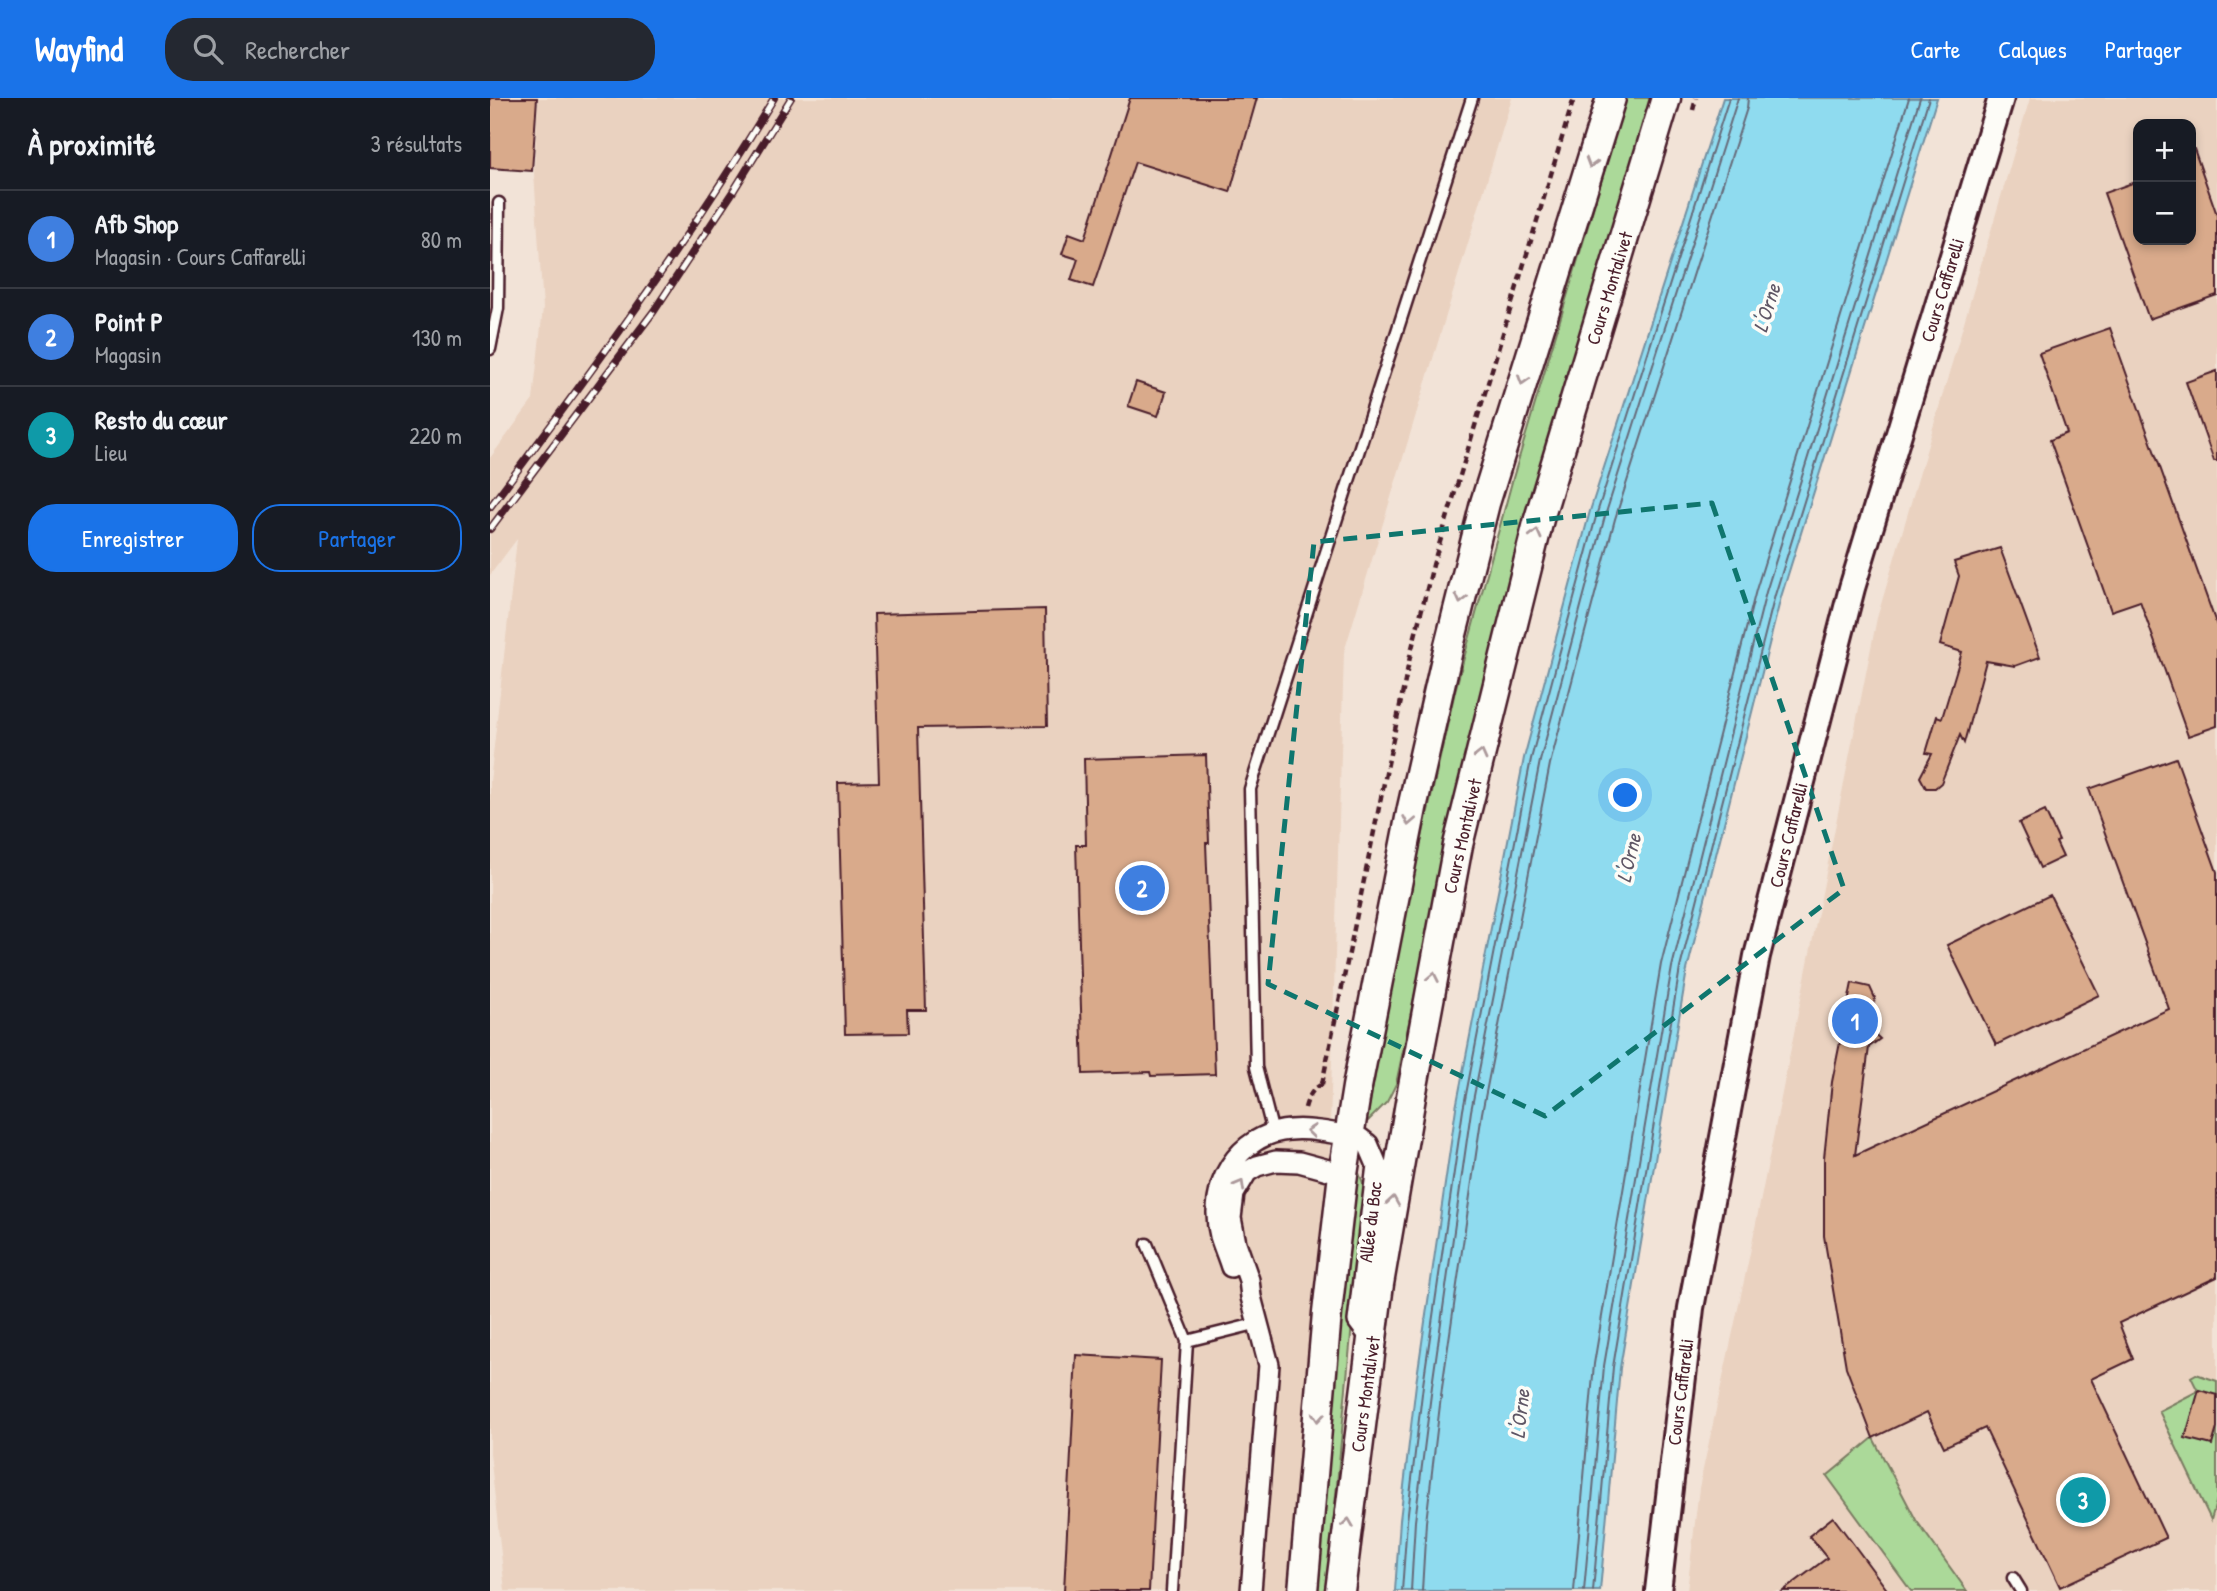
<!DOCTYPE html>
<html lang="fr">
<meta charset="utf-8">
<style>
body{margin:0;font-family:"Patrick Hand",sans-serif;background:#242831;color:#f1f3f6}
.controls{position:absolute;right:21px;top:21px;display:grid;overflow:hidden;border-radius:14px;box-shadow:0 4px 10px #0003}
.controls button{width:63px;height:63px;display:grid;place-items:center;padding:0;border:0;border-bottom:2px solid #363941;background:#171b24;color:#f1f3f6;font:35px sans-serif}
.you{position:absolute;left:1136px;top:698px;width:24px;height:24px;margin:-18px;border:5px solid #fff;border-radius:50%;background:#1a73e8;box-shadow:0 0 0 10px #1a73e833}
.badge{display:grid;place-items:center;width:46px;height:46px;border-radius:50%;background:#1a73e8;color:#fff;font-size:23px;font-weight:700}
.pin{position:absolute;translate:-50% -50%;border:4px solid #fff;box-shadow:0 2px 7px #0006}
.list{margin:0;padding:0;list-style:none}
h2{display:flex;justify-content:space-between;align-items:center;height:91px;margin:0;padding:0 28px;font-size:30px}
h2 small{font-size:23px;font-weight:400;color:#9ea1a6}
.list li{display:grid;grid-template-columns:46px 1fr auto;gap:21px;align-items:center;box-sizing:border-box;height:98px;padding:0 28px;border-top:2px solid #363941}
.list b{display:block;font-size:26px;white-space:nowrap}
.list p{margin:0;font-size:23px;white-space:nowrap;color:#9ea1a6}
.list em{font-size:23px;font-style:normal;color:#9ea1a6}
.actions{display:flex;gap:14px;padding:21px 28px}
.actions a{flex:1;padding:16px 0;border:2px solid #1a73e8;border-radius:28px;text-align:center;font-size:24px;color:#1a73e8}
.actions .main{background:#1a73e8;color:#fff}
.icon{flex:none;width:38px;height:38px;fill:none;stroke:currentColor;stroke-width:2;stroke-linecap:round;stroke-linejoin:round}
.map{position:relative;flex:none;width:1727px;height:1493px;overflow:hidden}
header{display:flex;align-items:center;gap:42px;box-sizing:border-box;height:98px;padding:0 35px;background:#1a73e8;color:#fff}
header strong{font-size:33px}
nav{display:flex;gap:38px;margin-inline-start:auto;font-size:24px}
.search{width:490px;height:63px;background:#242831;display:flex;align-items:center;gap:18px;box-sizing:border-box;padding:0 24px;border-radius:28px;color:#9ea1a6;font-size:26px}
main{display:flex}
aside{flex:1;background:#171b24}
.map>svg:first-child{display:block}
.built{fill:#ead2c0;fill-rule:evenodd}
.green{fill:#abd999;stroke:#7a7c62;stroke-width:2}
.water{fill:#8fdbef;stroke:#7390a1;stroke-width:2}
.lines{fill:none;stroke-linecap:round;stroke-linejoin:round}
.shore{stroke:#666a79;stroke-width:2}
.building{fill:#d9aa8b;stroke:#4a1f2b;stroke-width:2}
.service-casing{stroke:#4a1f2b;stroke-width:15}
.minor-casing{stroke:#4a1f2b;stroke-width:24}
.tertiary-casing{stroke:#4a1f2b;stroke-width:30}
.secondary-casing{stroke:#4a1f2b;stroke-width:33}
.path{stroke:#4a1f2b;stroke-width:4.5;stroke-dasharray:7 5;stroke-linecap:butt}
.service{stroke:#fdfcf7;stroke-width:10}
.minor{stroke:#fdfcf7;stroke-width:19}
.tertiary{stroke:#fdfcf7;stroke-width:24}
.secondary{stroke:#fdfcf7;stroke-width:28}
.rail-casing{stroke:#4a1f2b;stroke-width:8}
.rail{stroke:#fdfcf7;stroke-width:5;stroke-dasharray:16;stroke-linecap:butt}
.oneway{stroke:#ac999b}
.marked{fill:none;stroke:#0f766e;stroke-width:5;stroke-dasharray:14 9;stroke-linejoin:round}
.labels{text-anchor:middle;stroke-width:7;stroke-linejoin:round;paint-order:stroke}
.street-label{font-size:19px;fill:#4a1f2b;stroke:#fdfcf7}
.water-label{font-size:21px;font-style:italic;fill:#5f5766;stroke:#fdfcf7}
</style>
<header>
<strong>Wayfind</strong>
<div class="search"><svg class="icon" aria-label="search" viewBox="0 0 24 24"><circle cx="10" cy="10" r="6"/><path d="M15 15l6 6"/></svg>Rechercher</div>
<nav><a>Carte</a><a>Calques</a><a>Partager</a></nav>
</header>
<main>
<aside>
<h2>À proximité<small>3 résultats</small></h2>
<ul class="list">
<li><span class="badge" style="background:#3f7fe0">1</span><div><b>Afb Shop</b><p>Magasin · Cours Caffarelli</p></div><em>80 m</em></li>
<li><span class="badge" style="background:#3f7fe0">2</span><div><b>Point P</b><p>Magasin</p></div><em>130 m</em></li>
<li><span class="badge" style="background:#0f9aa8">3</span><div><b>Resto du cœur</b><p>Lieu</p></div><em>220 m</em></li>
</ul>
<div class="actions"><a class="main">Enregistrer</a><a>Partager</a></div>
</aside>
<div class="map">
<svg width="1727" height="1493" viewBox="0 0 1727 1493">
<rect width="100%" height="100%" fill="#f2e3d7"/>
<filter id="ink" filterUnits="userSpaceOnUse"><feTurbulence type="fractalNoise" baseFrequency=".0143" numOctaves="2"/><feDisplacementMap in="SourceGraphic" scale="14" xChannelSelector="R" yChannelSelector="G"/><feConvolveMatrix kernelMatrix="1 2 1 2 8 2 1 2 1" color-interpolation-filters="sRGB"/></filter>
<g filter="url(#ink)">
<path class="built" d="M 48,0 L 1022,0 L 854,554 L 839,1062 L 801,1493 L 15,1493 L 0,1355 L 0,684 L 27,441 L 0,477 L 0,360 L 43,302 L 53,210 L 44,75 Z
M 1540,0 L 1727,0 L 1727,1493 L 1197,1493 L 1209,1390 L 1259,1160 L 1387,520 ZM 1648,26 L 1701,26 L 1701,142 L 1648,142 Z"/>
<path class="green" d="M 1136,0 L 1163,0 L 938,834 L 906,986 L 897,1004 L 876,1025 L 915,815 L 965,593 L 1023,380 Z
M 869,1075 L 873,1085 L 874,1098 L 837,1493 L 825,1493 L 861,1111 L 867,1076 Z
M 1706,1276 L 1727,1283 L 1727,1401 L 1721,1422 L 1669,1313 L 1708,1293 L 1701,1279 Z
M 1383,1340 L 1426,1422 L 1477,1493 L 1421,1493 L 1337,1378 Z"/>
<path class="water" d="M 1233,0 L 1447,0 L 1291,499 L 1197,872 L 1130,1270 L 1110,1493 L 905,1493 L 910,1422 L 926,1286 L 966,1010 L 1034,660 L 1100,413 Z"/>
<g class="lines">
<path class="shore" d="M 912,1493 L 917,1423 L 933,1287 L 973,1012 L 1041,661 L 1107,415 L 1239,0
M 921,1493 L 925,1423 L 942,1288 L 981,1013 L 1050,663 L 1115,418 L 1248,0
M 932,1493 L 936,1424 L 952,1290 L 992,1015 L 1060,666 L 1125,421 L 1257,10 L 1258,0
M 1084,1493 L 1104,1266 L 1171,866 L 1266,492 L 1419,0
M 1094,1493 L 1114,1268 L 1182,869 L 1276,494 L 1430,0
M 1103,1493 L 1123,1269 L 1190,870 L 1285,497 L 1439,0"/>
</g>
<path class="building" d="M 0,0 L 47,0 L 42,73 L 0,70 Z
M 640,0 L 767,0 L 740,94 L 645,64 L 603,189 L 581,182 L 588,161 L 572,156 L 579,135 L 595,141 Z
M 1701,51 L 1704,51 L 1727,117 L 1727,197 L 1659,221 L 1614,95 L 1648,83 L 1648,142 L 1701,142 Z
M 1620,230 L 1727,528 L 1727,628 L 1698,638 L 1650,503 L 1621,513 L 1560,342 L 1577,335 L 1549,255 Z
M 1727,273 L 1727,363 L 1724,363 L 1696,284 Z
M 646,284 L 676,294 L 668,318 L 638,308 Z
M 1510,450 L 1550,559 L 1525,568 L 1496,563 L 1474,645 L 1470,637 L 1451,685 L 1445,690 L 1436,690 L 1430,679 L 1442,656 L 1436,655 L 1447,618 L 1452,620 L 1472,554 L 1450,547 L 1469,478 L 1464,464 Z
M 555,511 L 557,628 L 428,630 L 436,912 L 417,912 L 418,935 L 355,936 L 348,685 L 389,684 L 384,516 Z
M 716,657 L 719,745 L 716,745 L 725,976 L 661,978 L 660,974 L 593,976 L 586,747 L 596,747 L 594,661 Z
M 1686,660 L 1727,774 L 1727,1179 L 1629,1225 L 1643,1261 L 1601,1281 L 1676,1440 L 1570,1489 L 1495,1330 L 1454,1349 L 1437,1314 L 1383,1340 L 1356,1269 L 1334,1138 L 1334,1060 L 1342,984 L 1362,885 L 1380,889 L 1385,900 L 1379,931 L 1390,941 L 1379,949 L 1365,1057 L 1679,911 L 1599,691 Z
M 1555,713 L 1569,743 L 1566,744 L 1573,759 L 1550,770 L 1529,725 Z
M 1560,797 L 1609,897 L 1506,947 L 1457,847 Z
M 586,1257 L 671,1262 L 659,1493 L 574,1493 Z
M 1709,1292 L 1727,1297 L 1727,1330 L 1722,1347 L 1695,1340 Z
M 1343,1419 L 1364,1447 L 1398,1493 L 1293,1493 L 1337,1460 L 1319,1438 Z"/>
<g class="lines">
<g class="service-casing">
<path id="service" d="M 0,251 L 8,210 L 9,105
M 783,1035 L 766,969 L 760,691 L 982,0
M 657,1146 L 697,1243
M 1523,1480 L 1531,1493
M 682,1493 L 697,1243 L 769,1225"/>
</g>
<g class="minor-casing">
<path id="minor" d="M 741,1169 C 738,1159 733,1148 730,1138 C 717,1089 747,1036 800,1032 C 822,1030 848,1036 870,1040 L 878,1046 L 887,1067 L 868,1223 L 883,1243
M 761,1493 L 779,1267 L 761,1199 L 759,1182 L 746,1145 L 741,1120 L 744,1096 L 757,1074 L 767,1068 L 786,1063 L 809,1064 L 853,1076"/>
</g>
<g class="tertiary-casing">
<path id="tertiary" d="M 1168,1493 L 1201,1210 L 1267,858 L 1362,490 L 1511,0"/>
</g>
<g class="secondary-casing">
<path id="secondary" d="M 813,1493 L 837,1215 L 853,1076 L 867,989 L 922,710 L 958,552 L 995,405 L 1121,0
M 850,1493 L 889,1186 L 921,999 L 968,747 L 1049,421 L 1176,0"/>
</g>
<path class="path" d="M 1203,12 L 1206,0
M 832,986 L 921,554 L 943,467 L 1084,0
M 815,1010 C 818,999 823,988 835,986"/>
<use href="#service" class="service"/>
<use href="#minor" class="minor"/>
<use href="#tertiary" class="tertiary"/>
<use href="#secondary" class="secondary"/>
<g class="rail-casing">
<path id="rail" d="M 0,409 C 100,276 198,143 284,0
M 0,431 L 164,213 L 244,92 L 301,0"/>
</g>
<use href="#rail" class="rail"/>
</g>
<defs><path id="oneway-chevron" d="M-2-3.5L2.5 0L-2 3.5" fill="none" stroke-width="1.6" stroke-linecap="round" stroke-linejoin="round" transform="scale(1.75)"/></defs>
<g class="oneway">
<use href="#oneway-chevron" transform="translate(1101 65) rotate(107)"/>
<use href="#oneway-chevron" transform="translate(1033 282) rotate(107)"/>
<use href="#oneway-chevron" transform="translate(1046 436) rotate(-76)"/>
<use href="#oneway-chevron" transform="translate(971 501) rotate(104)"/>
<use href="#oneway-chevron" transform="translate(991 657) rotate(-76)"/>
<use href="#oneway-chevron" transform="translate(919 723) rotate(101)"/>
<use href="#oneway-chevron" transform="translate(943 879) rotate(-79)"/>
<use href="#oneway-chevron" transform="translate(821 1033) rotate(-174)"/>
<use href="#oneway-chevron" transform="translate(750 1087) rotate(-61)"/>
<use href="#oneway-chevron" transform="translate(903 1103) rotate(-81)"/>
<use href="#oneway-chevron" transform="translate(828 1319) rotate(95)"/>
<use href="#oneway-chevron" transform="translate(858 1425) rotate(-82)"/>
</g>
</g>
<path class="marked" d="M 1222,405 L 1354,791 L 1055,1018 L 778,886 L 824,444 Z"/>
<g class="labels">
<g class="street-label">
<text transform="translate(1119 190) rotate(-73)" y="7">Cours Montalivet</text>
<text transform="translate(1452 192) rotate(-73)" y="7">Cours Caffarelli</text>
<text transform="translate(1298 737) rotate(-76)" y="7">Cours Caffarelli</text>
<text transform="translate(972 738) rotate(-77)" y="7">Cours Montalivet</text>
<text transform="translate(880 1124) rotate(-83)" y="7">Allée du Bac</text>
<text transform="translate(1190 1294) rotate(-83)" y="7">Cours Caffarelli</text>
<text transform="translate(875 1296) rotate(-82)" y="7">Cours Montalivet</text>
</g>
<g class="water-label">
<text transform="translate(1277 210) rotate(-73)" y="7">L'Orne</text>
<text transform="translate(1139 760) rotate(-77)" y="7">L'Orne</text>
<text transform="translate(1030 1316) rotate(-84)" y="7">L'Orne</text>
</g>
</g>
</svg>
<div class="controls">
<button>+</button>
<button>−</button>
</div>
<div class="you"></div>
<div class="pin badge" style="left:1365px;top:923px;background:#3f7fe0">1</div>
<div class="pin badge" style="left:652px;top:790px;background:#3f7fe0">2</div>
<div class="pin badge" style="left:1593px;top:1402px;background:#0f9aa8">3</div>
</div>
</main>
